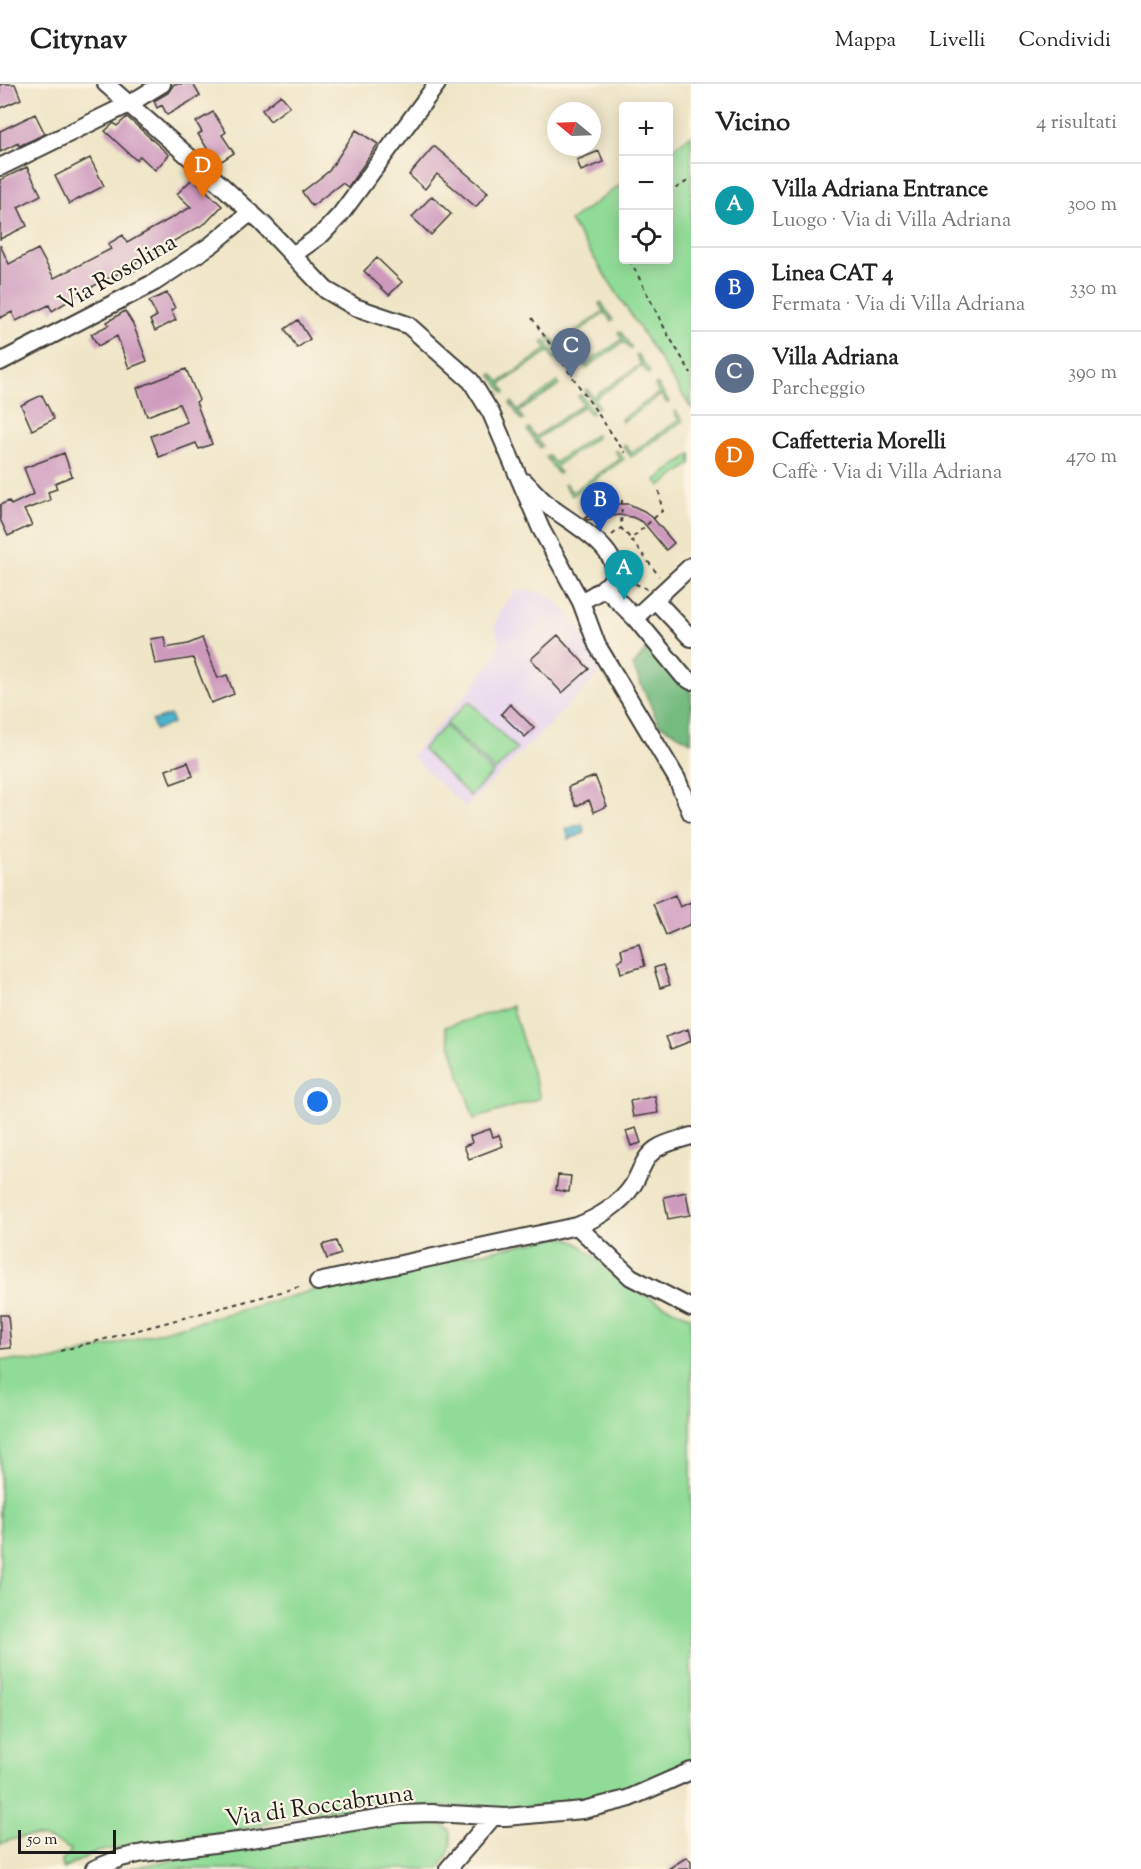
<!DOCTYPE html>
<html lang="it">
<meta charset="utf-8">
<style>
body{margin:0;font-family:"Sorts Mill Goudy",serif;background:#f6f6f6;color:#222}
.controls{position:absolute;right:18px;top:18px;display:grid;overflow:hidden;border-radius:6px;box-shadow:0 3px 15px #0003}
.controls button{width:54px;height:54px;display:grid;place-items:center;padding:0;border:0;border-bottom:2px solid #e0e0e0;background:#fff;color:#222;font:30px sans-serif}
.compass{position:absolute;left:547px;top:18px;width:54px;height:54px;border-radius:50%;background:#fff;box-shadow:0 3px 15px #0003;rotate:289deg}
.scale{position:absolute;left:18px;bottom:15px;width:98px;box-sizing:border-box;padding-left:6px;border:3px solid #1c1c1c;border-top:0;font-size:16px;line-height:21px;white-space:nowrap;color:#1c1c1c;-webkit-text-stroke:4px #fcf5e5;paint-order:stroke}
.you{position:absolute;left:318px;top:1018px;width:21px;height:21px;margin:-15px;border:4px solid #fff;border-radius:50%;background:#1a73e8;box-shadow:0 0 0 9px #1a73e833}
.badge{display:grid;place-items:center;width:39px;height:39px;border-radius:50%;background:#7c3aed;color:#fff;font-size:20px;font-weight:700}
.pin{position:absolute;translate:-50% -50px;filter:drop-shadow(0 2px 3px #0008)}
.pin::after{content:'';position:absolute;top:32px;width:21px;height:18px;background:inherit;clip-path:polygon(0 0,100% 0,50% 100%)}
.list{margin:0;padding:0;list-style:none}
h2{display:flex;justify-content:space-between;align-items:center;height:78px;margin:0;padding:0 24px;font-size:26px}
h2 small{font-size:20px;font-weight:400;color:#767676}
.list li{display:grid;grid-template-columns:39px 1fr auto;gap:18px;align-items:center;box-sizing:border-box;height:84px;padding:0 24px;border-top:2px solid #e0e0e0}
.list b{display:block;font-size:22px;white-space:nowrap}
.list p{margin:0;font-size:20px;white-space:nowrap;color:#767676}
.list em{font-size:20px;font-style:normal;color:#767676}
.icon{flex:none;width:33px;height:33px;fill:none;stroke:currentColor;stroke-width:2;stroke-linecap:round;stroke-linejoin:round}
.map{position:relative;flex:none;width:691px;height:1785px;overflow:hidden}
header{display:flex;align-items:center;gap:36px;box-sizing:border-box;height:84px;padding:0 30px;background:#fff;border-bottom:2px solid #e0e0e0}
header strong{font-size:28px}
nav{display:flex;gap:33px;margin-inline-start:auto;font-size:21px}
main{display:flex}
aside{flex:1;background:#fff}
.map>svg:first-child{display:block}
.built{fill:#e5d3f1}
.green{fill:#90db97;stroke:#567c5a;stroke-width:1.5}
.forest{fill:#74bb80;stroke:#486c4e;stroke-width:1.5}
.water{fill:#4eb3cd;stroke:#356874;stroke-width:1.5}
.building{fill:#cd99bd}
.lines{fill:none;stroke-linecap:round;stroke-linejoin:round}
.minor-casing{stroke:#3c3a36;stroke-width:20}
.path{stroke:#3c3a36;stroke-width:2;stroke-dasharray:4.5 4.5;stroke-linecap:butt}
.minor{stroke:#fff;stroke-width:16}
.labels{text-anchor:middle;stroke-width:4.5;stroke-linejoin:round;paint-order:stroke}
.street-label{font-size:24px;fill:#1c1c1c;stroke:#fcf5e5}
</style>
<header>
<strong>Citynav</strong>
<nav><a>Mappa</a><a>Livelli</a><a>Condividi</a></nav>
</header>
<main>
<div class="map">
<svg width="691" height="1785" viewBox="0 0 691 1785">
<rect width="100%" height="100%" fill="#fcf5e5"/>
<filter id="ink" filterUnits="userSpaceOnUse"><feTurbulence type="fractalNoise" baseFrequency=".0167" numOctaves="2"/><feDisplacementMap in="SourceGraphic" scale="12" xChannelSelector="R" yChannelSelector="G"/><feConvolveMatrix kernelMatrix="1 2 1 2 8 2 1 2 1" color-interpolation-filters="sRGB"/></filter>
<filter id="wash" filterUnits="userSpaceOnUse"><feTurbulence type="fractalNoise" baseFrequency=".008" numOctaves="4" result="noise"/><feDisplacementMap in="SourceGraphic" scale="24" xChannelSelector="R" yChannelSelector="G"/><feGaussianBlur stdDeviation="1.35" result="paint"/><feColorMatrix in="noise" values="0 0 0 0 0 0 0 0 0 0 0 0 0 0 0 0 0 1.4 0 .05"/><feComposite in="paint" operator="in"/></filter>
<g filter="url(#wash)">
<rect width="100%" height="100%" fill="#efe6c8"/>
<path class="built" d="M 517,506 L 546,509 L 570,531 L 604,585 L 466,724 L 411,672 L 474,602 L 501,561 L 494,542 L 504,521 Z"/>
<path class="green" d="M 691,51 L 691,324 L 570,137 L 623,99 L 624,176 L 668,176 L 669,67 Z
M 601,218 L 613,236 L 611,237 L 605,229 L 558,262 L 562,270 L 560,271 L 548,253 L 550,252 L 556,260 L 604,227 L 599,220 Z
M 620,247 L 632,264 L 630,265 L 624,258 L 586,284 L 584,281 L 622,256 L 618,248 Z
M 545,256 L 557,274 L 554,275 L 549,267 L 501,300 L 506,308 L 504,309 L 491,291 L 493,290 L 500,298 L 547,265 L 542,258 Z
M 638,271 L 650,288 L 648,290 L 642,282 L 595,315 L 599,323 L 597,324 L 585,306 L 587,305 L 593,313 L 641,280 L 636,272 Z
M 558,298 L 559,301 L 519,328 L 524,336 L 522,337 L 510,319 L 512,318 L 518,326 Z
M 657,300 L 669,318 L 667,319 L 661,311 L 622,338 L 621,335 L 659,309 L 655,302 Z
M 581,311 L 593,328 L 590,330 L 584,322 L 537,355 L 542,362 L 540,364 L 527,346 L 529,344 L 535,353 L 583,320 L 578,312 Z
M 676,327 L 683,337 L 631,373 L 623,362 L 625,361 L 631,369 L 679,336 L 674,329 Z
M 595,351 L 597,353 L 556,382 L 560,389 L 558,390 L 546,373 L 548,371 L 554,379 Z
M 617,366 L 624,375 L 572,412 L 564,401 L 566,400 L 572,408 L 620,375 L 615,367 Z
M 691,370 L 691,380 L 660,402 L 656,396 Z
M 469,617 L 517,665 L 495,687 L 446,640 Z
M 445,642 L 493,689 L 470,712 L 422,665 Z
M 512,922 L 540,1014 L 474,1035 L 445,943 Z
M 559,1153 L 570,1155 L 579,1160 L 629,1202 L 659,1219 L 691,1233 L 691,1679 L 616,1710 L 584,1718 L 555,1722 L 498,1724 L 420,1722 L 357,1723 L 316,1728 L 250,1744 L 178,1757 L 138,1760 L 96,1768 L 63,1785 L 62,1775 L 69,1770 L 71,1766 C 45,1750 28,1748 0,1760 L 0,1276 L 53,1277 L 311,1207 L 430,1179 Z
M 425,1737 L 438,1739 L 450,1746 C 454,1763 448,1771 439,1785 L 126,1785 L 353,1743 Z"/>
<path class="forest" d="M 648,563 L 691,608 L 691,658 L 659,640 L 633,582 Z"/>
<path class="water" d="M 170,631 L 173,639 L 155,646 L 152,637 Z
M 582,740 L 585,749 L 569,755 L 566,745 Z"/>
<g id="blocks">
<path class="building" d="M 0,0 L 15,0 L 21,15 L 0,24 Z
M 174,0 L 193,0 L 200,12 L 167,31 L 162,21 L 157,24 L 154,17 L 168,9 Z
M 281,11 L 290,22 L 270,37 L 262,26 Z
M 213,28 L 226,48 L 222,51 L 234,69 L 217,80 L 198,50 L 202,48 L 196,38 Z
M 35,30 L 45,50 L 19,62 L 18,59 L 0,68 L 0,47 Z
M 127,33 L 169,71 L 155,86 L 140,72 L 136,76 L 105,47 L 114,39 L 117,42 Z
M 356,46 L 378,60 L 348,103 L 342,99 L 312,122 L 302,108 L 329,87 Z
M 434,62 L 488,108 L 476,123 L 437,90 L 425,105 L 409,91 Z
M 599,67 L 603,78 L 581,87 L 577,76 Z
M 90,74 L 104,102 L 69,120 L 55,92 Z
M 27,83 L 41,111 L 18,123 L 27,142 L 0,155 L 0,96 Z
M 193,94 L 222,122 L 206,139 L 133,180 L 136,186 L 126,191 L 123,187 L 66,216 L 67,218 L 52,227 L 49,221 L 16,237 L 12,228 L 0,234 L 0,161 L 9,180 L 38,165 L 54,194 L 111,165 L 108,160 L 123,151 L 127,159 L 191,123 L 177,110 Z
M 432,112 L 451,130 L 431,151 L 412,133 Z
M 377,174 L 402,198 L 389,211 L 364,187 Z
M 167,209 L 175,224 L 171,226 L 176,236 L 155,247 L 150,236 L 157,232 L 149,217 Z
M 125,227 L 133,240 L 147,277 L 129,284 L 117,252 L 98,262 L 91,250 L 109,241 L 107,238 Z
M 298,236 L 310,255 L 297,264 L 285,245 Z
M 186,285 L 199,316 L 196,318 L 212,360 L 199,365 L 196,359 L 159,373 L 151,352 L 187,338 L 179,320 L 147,332 L 137,304 Z
M 42,311 L 54,335 L 32,346 L 21,321 Z
M 64,369 L 72,392 L 55,399 L 57,405 L 48,408 L 50,416 L 24,426 L 32,441 L 8,452 L 0,435 L 0,421 L 9,417 L 11,421 L 34,410 L 24,384 Z
M 617,420 L 629,420 L 644,427 L 652,433 L 674,459 L 666,466 L 643,438 L 632,433 L 619,431 L 587,436 L 585,434 L 604,422 Z
M 558,551 L 589,585 L 562,609 L 531,575 Z
M 164,553 L 166,564 L 188,560 L 202,554 L 218,594 L 227,591 L 234,610 L 211,619 L 193,574 L 155,580 L 150,555 Z
M 510,620 L 534,644 L 525,653 L 501,630 Z
M 188,678 L 193,692 L 171,700 L 166,686 Z
M 595,692 L 607,722 L 594,728 L 589,716 L 576,722 L 568,703 Z
M 675,811 L 680,823 L 691,818 L 691,840 L 666,851 L 653,820 Z
M 639,860 L 645,882 L 621,889 L 618,877 L 623,875 L 621,865 Z
M 663,881 L 670,901 L 660,904 L 654,884 Z
M 688,945 L 691,957 L 671,965 L 666,953 Z
M 655,1012 L 658,1029 L 633,1033 L 630,1017 Z
M 636,1044 L 641,1059 L 631,1062 L 626,1047 Z
M 490,1045 L 493,1053 L 499,1051 L 503,1062 L 469,1075 L 464,1062 L 472,1059 L 470,1052 Z
M 558,1091 L 571,1092 L 569,1108 L 556,1106 Z
M 686,1108 L 690,1131 L 668,1135 L 664,1113 Z
M 336,1157 L 341,1170 L 327,1175 L 322,1161 Z
M 0,1231 L 8,1231 L 11,1264 L 0,1265 Z
M 687,1773 L 691,1778 L 691,1785 L 668,1785 Z"/>
</g>
</g>
<g filter="url(#ink)">
<use href="#blocks" fill-opacity="0" stroke="#3c3a36" stroke-width="1.5"/>
<g class="lines">
<g class="minor-casing">
<path id="minor" d="M 106,0 L 220,100 L 262,139 L 326,206 L 355,223 L 408,241 L 471,297 L 491,329 L 541,445 L 581,518 L 597,561 L 677,695 L 691,729
M 0,83 L 129,20 L 162,0
M 293,171 L 322,150 L 340,131 L 437,0
M 0,278 L 155,198 L 211,161 L 251,128
M 525,398 C 534,407 542,417 552,424 C 568,437 629,469 611,497 C 605,506 590,512 581,518
M 691,482 L 635,534 L 683,592 L 691,597
M 604,503 L 635,534
M 655,516 L 691,554
M 577,1142 L 631,1193 L 691,1224
M 318,1198 L 577,1142 C 598,1134 621,1120 633,1101 C 641,1088 643,1074 656,1065 C 666,1058 679,1056 691,1052
M 94,1785 L 121,1774 L 143,1769 L 245,1756 L 401,1730 L 432,1729 L 506,1733 L 583,1726 L 627,1715 L 691,1687
M 448,1785 L 493,1733"/>
</g>
<path class="path" d="M 668,109 L 691,95
M 624,137 C 618,145 619,153 624,161
M 630,176 L 667,249 L 691,289
M 532,234 L 625,369
M 659,407 L 662,427 L 631,455 L 659,492
M 622,416 L 621,444 L 631,455
M 612,451 L 621,444
M 627,496 L 647,505
M 60,1267 L 303,1202"/>
<use href="#minor" class="minor"/>
</g>
</g>
<g class="labels">
<g class="street-label">
<text transform="translate(117 188) rotate(-30)" y="8">Via Rosolina</text>
<text transform="translate(319 1721) rotate(-8)" y="8">Via di Roccabruna</text>
</g>
</g>
</svg>
<div class="controls">
<button>+</button>
<button>−</button>
<button><svg class="icon" aria-label="locate" viewBox="0 0 24 24"><circle cx="12" cy="12" r="6"/><path d="M12 2v4M12 18v4M2 12h4M18 12h4"/></svg></button>
</div>
<svg class="compass" viewBox="-18 -18 36 36"><path d="M0-13l5 13h-10z" fill="#e53935"/><path d="M0 13l5-13h-10z" fill="#767676"/></svg>
<div class="scale">50 m</div>
<div class="you"></div>
<div class="pin badge" style="left:624px;top:516px;background:#0f9aa8">A</div>
<div class="pin badge" style="left:600px;top:448px;background:#1a4fb4">B</div>
<div class="pin badge" style="left:571px;top:294px;background:#5c6f8a">C</div>
<div class="pin badge" style="left:203px;top:114px;background:#e8710a">D</div>
</div>
<aside>
<h2>Vicino<small>4 risultati</small></h2>
<ul class="list">
<li><span class="badge" style="background:#0f9aa8">A</span><div><b>Villa Adriana Entrance</b><p>Luogo · Via di Villa Adriana</p></div><em>300 m</em></li>
<li><span class="badge" style="background:#1a4fb4">B</span><div><b>Linea CAT 4</b><p>Fermata · Via di Villa Adriana</p></div><em>330 m</em></li>
<li><span class="badge" style="background:#5c6f8a">C</span><div><b>Villa Adriana</b><p>Parcheggio</p></div><em>390 m</em></li>
<li><span class="badge" style="background:#e8710a">D</span><div><b>Caffetteria Morelli</b><p>Caffè · Via di Villa Adriana</p></div><em>470 m</em></li>
</ul>
</aside>
</main>
